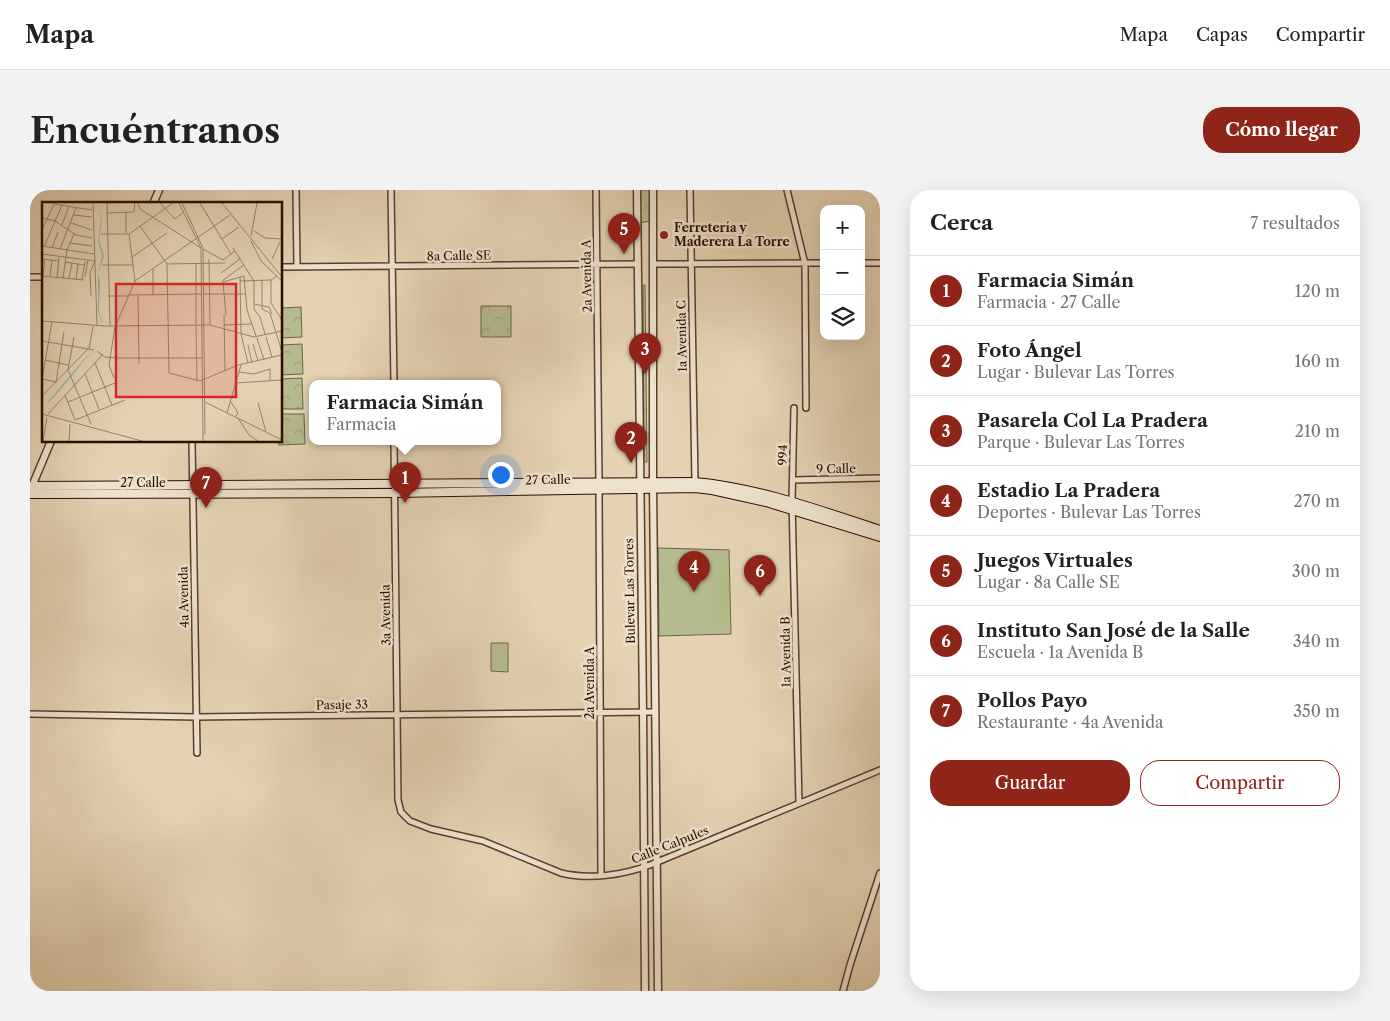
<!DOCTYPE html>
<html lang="es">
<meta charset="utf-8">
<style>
body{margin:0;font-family:"Libre Caslon Text",serif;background:#f2f2f2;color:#222}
.controls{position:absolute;right:15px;top:15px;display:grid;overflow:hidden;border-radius:10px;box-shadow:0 5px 20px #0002}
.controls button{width:45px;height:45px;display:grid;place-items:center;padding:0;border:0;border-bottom:1px solid #e0e0e0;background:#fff;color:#222;font:25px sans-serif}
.you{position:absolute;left:470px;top:284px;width:18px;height:18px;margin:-12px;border:4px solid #fff;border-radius:50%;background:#1a73e8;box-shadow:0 0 0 8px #1a73e833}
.badge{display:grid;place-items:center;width:32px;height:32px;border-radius:50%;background:#8f2418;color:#fff;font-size:16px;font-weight:700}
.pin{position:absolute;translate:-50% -41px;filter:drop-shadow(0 1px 2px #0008)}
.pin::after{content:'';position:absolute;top:26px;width:18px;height:15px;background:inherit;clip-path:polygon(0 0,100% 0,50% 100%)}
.popup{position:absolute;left:279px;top:190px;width:192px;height:65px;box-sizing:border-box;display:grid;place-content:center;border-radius:10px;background:#fff;filter:drop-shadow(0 1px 4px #0005);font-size:16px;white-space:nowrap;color:#767676}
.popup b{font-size:19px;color:#222}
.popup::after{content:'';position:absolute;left:50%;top:100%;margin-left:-10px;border:10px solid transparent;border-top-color:#fff}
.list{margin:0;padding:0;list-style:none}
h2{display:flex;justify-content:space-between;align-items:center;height:65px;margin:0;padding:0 20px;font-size:21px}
h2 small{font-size:16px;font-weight:400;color:#767676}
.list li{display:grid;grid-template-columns:32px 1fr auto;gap:15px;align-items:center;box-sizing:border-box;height:70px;padding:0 20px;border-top:1px solid #e0e0e0}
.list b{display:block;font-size:19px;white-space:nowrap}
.list p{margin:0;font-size:16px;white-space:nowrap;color:#767676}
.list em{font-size:16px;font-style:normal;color:#767676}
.actions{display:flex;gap:10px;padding:15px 20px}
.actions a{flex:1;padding:11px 0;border:1px solid #8f2418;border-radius:20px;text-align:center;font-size:18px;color:#8f2418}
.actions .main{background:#8f2418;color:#fff}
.icon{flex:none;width:28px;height:28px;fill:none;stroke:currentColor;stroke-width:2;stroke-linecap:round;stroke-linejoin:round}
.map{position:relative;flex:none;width:850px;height:801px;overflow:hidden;border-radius:20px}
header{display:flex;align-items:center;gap:30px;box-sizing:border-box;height:70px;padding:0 25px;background:#fff;border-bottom:1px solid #e0e0e0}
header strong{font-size:24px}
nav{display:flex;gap:28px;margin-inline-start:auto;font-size:18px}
.intro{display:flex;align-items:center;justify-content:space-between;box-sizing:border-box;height:120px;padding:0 30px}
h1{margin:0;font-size:35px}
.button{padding:12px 22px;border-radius:20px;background:#8f2418;color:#fff;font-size:18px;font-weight:700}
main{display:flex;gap:30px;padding:0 30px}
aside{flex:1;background:#fff;border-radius:20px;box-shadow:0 5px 20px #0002}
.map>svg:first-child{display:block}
.park{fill:url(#park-crowns);stroke:#6f6446}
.pitch{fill:#b5bb8c;stroke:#6f6446}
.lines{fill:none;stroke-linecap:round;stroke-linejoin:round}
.minor-casing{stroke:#583e2c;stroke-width:8}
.tertiary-casing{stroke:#583e2c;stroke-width:9}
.secondary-casing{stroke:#290d00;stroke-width:10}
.minor{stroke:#ede2cd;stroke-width:5}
.tertiary{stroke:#ede2cd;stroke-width:6}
.secondary{stroke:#ede2cd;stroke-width:8}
.poi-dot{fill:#8f2418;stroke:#ede2cd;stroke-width:2}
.labels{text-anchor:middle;stroke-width:5;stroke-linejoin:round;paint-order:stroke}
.poi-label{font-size:12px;font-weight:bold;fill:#290d00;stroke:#ede2cd;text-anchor:start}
.street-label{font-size:12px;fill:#290d00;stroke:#ede2cd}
.inset-road{fill:none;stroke:#99836b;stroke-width:1}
.view{fill:#d62828;fill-opacity:0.15;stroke:#d62828;stroke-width:2.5}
.inset-edge{fill:none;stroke:#290d00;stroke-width:2.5}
</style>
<header>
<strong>Mapa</strong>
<nav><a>Mapa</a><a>Capas</a><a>Compartir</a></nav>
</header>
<div class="intro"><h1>Encuéntranos</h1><a class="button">Cómo llegar</a></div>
<main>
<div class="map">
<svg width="850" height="801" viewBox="0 0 850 801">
<defs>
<pattern id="park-crowns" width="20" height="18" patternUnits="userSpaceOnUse" patternTransform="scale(1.25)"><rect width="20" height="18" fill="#b5bb8c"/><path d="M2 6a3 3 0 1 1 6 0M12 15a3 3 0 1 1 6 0" fill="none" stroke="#9ca077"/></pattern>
</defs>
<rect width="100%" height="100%" fill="#e4d2b2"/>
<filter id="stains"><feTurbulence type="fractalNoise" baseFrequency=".004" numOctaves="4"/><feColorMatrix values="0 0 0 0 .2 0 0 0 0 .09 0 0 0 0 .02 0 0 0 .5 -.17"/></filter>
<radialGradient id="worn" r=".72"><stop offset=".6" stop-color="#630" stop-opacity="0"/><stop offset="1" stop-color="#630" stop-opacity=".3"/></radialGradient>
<path class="park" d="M 609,0 L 620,0 L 620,31 L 609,33 Z
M 613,95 L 615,95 L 617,272 L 614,272 Z
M 451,116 L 481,116 L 481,147 L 451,147 Z
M 271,117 L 272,147 L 251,148 L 251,118 Z
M 272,154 L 273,184 L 251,185 L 251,155 Z
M 272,188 L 273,219 L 251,219 L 251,189 Z
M 251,224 L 274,224 L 275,254 L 249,255 L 249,251 L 251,251 Z"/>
<path class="pitch" d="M 628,358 L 699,360 L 701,444 L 629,446 Z
M 461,453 L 478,453 L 478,482 L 461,481 Z"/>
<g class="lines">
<g class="minor-casing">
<path id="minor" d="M 266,0 L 267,77
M 361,0 L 364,194
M 566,0 L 569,293
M 660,0 L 665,292
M 757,0 L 775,74 L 776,218
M 831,73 L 850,73
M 624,74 L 794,73
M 251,77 L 607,74
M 0,87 L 14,87
M 764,218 L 762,311 L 769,613
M 162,251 L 167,563
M 364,252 L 368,610 L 371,622 L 380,631 L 401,639 L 453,651 L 531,683 C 560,690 593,685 620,675 L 850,580
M 763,290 L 850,288
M 569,300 L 571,685
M 0,524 L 166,527 L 625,522
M 813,801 L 820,775 L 850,683"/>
</g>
<g class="tertiary-casing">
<path id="tertiary" d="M 607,0 L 613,522 L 615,801
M 623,0 L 623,292 L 628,801
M 123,14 L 129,0
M 0,301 L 21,251"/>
</g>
<g class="secondary-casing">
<path id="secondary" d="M 0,296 L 665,292 C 729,298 789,320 850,340
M 0,304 L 365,303 L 665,298 L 682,300 L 736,312 L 850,347"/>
</g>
<use href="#minor" class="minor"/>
<use href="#tertiary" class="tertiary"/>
<use href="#secondary" class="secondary"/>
</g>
<circle class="poi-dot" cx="634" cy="45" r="5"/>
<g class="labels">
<g class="poi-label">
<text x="644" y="42">Ferretería y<tspan x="644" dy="14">Maderera La Torre</tspan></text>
</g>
<g class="street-label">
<text transform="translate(429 66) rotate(-1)" y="4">8a Calle SE</text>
<text transform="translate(557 86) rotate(-91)" y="4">2a Avenida A</text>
<text transform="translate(652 146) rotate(-91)" y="4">1a Avenida C</text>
<text transform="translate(753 265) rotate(-89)" y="4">994</text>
<text transform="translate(806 279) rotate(-1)" y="4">9 Calle</text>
<text transform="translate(518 290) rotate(-1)" y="4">27 Calle</text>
<text x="113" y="297">27 Calle</text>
<text transform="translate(600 401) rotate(-91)" y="4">Bulevar Las Torres</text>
<text transform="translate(154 407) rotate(-91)" y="4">4a Avenida</text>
<text transform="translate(356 425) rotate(-91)" y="4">3a Avenida</text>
<text transform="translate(756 462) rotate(-91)" y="4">1a Avenida B</text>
<text transform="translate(560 493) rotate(-90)" y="4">2a Avenida A</text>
<text transform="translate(312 515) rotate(-1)" y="4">Pasaje 33</text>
<text transform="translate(640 655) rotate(-22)" y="4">Calle Calpules</text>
</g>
</g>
<g transform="translate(12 12)">
<rect width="240" height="240" fill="#e4d2b2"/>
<path d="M 57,1 L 60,20 L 57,38 L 62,54 L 56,71 L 58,80 L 57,108 L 62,130 L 55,148 L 43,157 L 30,174 L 11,196 L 4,202 L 0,233 L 4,202 L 43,156 L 55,148 L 62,130 L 56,108 L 56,71 L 60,54 L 56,38 L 59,20 Z" fill="#96b8a8"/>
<path class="inset-road" d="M 51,1 L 55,123M 65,1 L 68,123M 96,1 L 98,7 L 159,46M 118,1 L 133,17 L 142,10M 137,1 L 159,46 L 161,239M 140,1 L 161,46 L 163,233M 158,1 L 189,52M 180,1 L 240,75M 12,2 L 50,8M 84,10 L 84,31M 64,11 L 92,10 L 93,1M 32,13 L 50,15M 0,16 L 13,19 L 34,33 L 50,36M 29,21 L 50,28M 20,23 L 27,4M 98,24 L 125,62 L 127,171 L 158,179 L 196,163 L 240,153M 0,28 L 12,2M 212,29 L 223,36 L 240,37M 59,32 L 87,32M 87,32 L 131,1M 209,34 L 215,1M 180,37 L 197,25M 209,39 L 219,59 L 240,79M 28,41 L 50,44M 0,44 L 52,52M 2,45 L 20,3M 10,46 L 16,30M 191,46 L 212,79 L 212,107 L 218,115 L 223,132M 18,47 L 34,6M 161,47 L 181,58 L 193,49M 0,52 L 53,59 L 48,70 L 49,94M 90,55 L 125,31M 0,57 L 17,59M 167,57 L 168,123M 230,57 L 238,40M 23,60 L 42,63M 154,61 L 154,123M 125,62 L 183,61M 60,63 L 91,63M 111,67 L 111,93M 179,71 L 198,57M 0,74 L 42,78M 1,74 L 3,57M 8,74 L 10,58M 15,75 L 17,56M 43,75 L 46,58M 198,75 L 199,132 L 206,161M 21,76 L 25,48 L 32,32M 27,76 L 30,61M 34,77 L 36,62M 40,77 L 43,60M 220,78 L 220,107 L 228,111 L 240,150M 229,78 L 229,101 L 240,118M 93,79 L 188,13M 180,79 L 202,63M 198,79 L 229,78 L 235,74M 162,92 L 204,92M 87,93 L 160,92M 96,93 L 97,162M 66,94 L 87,94M 212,102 L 227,105 L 230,112M 182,113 L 183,169M 184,113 L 181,80 L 202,74 L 205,108 L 214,134M 0,119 L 63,124 L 168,123 L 212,135 L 240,129M 182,123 L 210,122M 154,124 L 155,179M 32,135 L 26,168 L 49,222M 224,135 L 230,155M 215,136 L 222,158M 0,139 L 52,148M 211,142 L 216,159M 206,143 L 210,161M 47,147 L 51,124M 55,149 L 63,155 L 77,156 L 161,156M 3,158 L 26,163M 53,161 L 70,203M 197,170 L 212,172 L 228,167 L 228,179M 43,172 L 57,207M 72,176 L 67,163 L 73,125 L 93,79 L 87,32M 0,177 L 14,180 L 22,130M 0,177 L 10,120M 194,181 L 240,178M 23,193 L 33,218M 0,194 L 46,147M 26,200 L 73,181M 163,200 L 240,238M 189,200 L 196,211 L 194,214M 216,201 L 224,230M 185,211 L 199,163M 0,212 L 100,239M 6,212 L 61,152M 196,216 L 207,233 L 216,239M 33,218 L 83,198M 1,239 L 5,216M 27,239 L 28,222"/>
<path class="view" d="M 74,82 L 194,82 L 194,195 L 74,195 Z"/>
<rect width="240" height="240" class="inset-edge"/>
</g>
<rect width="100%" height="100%" filter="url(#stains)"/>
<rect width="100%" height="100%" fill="url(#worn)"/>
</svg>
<div class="controls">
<button>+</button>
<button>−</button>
<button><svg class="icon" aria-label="layers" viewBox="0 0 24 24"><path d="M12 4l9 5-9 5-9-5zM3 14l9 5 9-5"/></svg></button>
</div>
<div class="you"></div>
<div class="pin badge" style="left:375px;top:313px">1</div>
<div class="popup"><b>Farmacia Simán</b>Farmacia</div>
<div class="pin badge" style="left:601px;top:273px">2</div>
<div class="pin badge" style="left:615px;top:184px">3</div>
<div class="pin badge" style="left:664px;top:402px">4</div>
<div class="pin badge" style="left:594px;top:64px">5</div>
<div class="pin badge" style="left:730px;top:406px">6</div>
<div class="pin badge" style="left:176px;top:318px">7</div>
</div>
<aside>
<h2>Cerca<small>7 resultados</small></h2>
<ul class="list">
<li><span class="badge">1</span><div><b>Farmacia Simán</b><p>Farmacia · 27 Calle</p></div><em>120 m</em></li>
<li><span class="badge">2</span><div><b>Foto Ángel</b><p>Lugar · Bulevar Las Torres</p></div><em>160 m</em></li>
<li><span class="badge">3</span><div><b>Pasarela Col La Pradera</b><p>Parque · Bulevar Las Torres</p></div><em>210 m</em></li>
<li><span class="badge">4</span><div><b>Estadio La Pradera</b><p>Deportes · Bulevar Las Torres</p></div><em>270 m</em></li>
<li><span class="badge">5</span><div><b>Juegos Virtuales</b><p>Lugar · 8a Calle SE</p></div><em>300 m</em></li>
<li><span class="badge">6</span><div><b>Instituto San José de la Salle</b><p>Escuela · 1a Avenida B</p></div><em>340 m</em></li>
<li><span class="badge">7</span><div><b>Pollos Payo</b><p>Restaurante · 4a Avenida</p></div><em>350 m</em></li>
</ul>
<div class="actions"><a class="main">Guardar</a><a>Compartir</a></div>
</aside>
</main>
